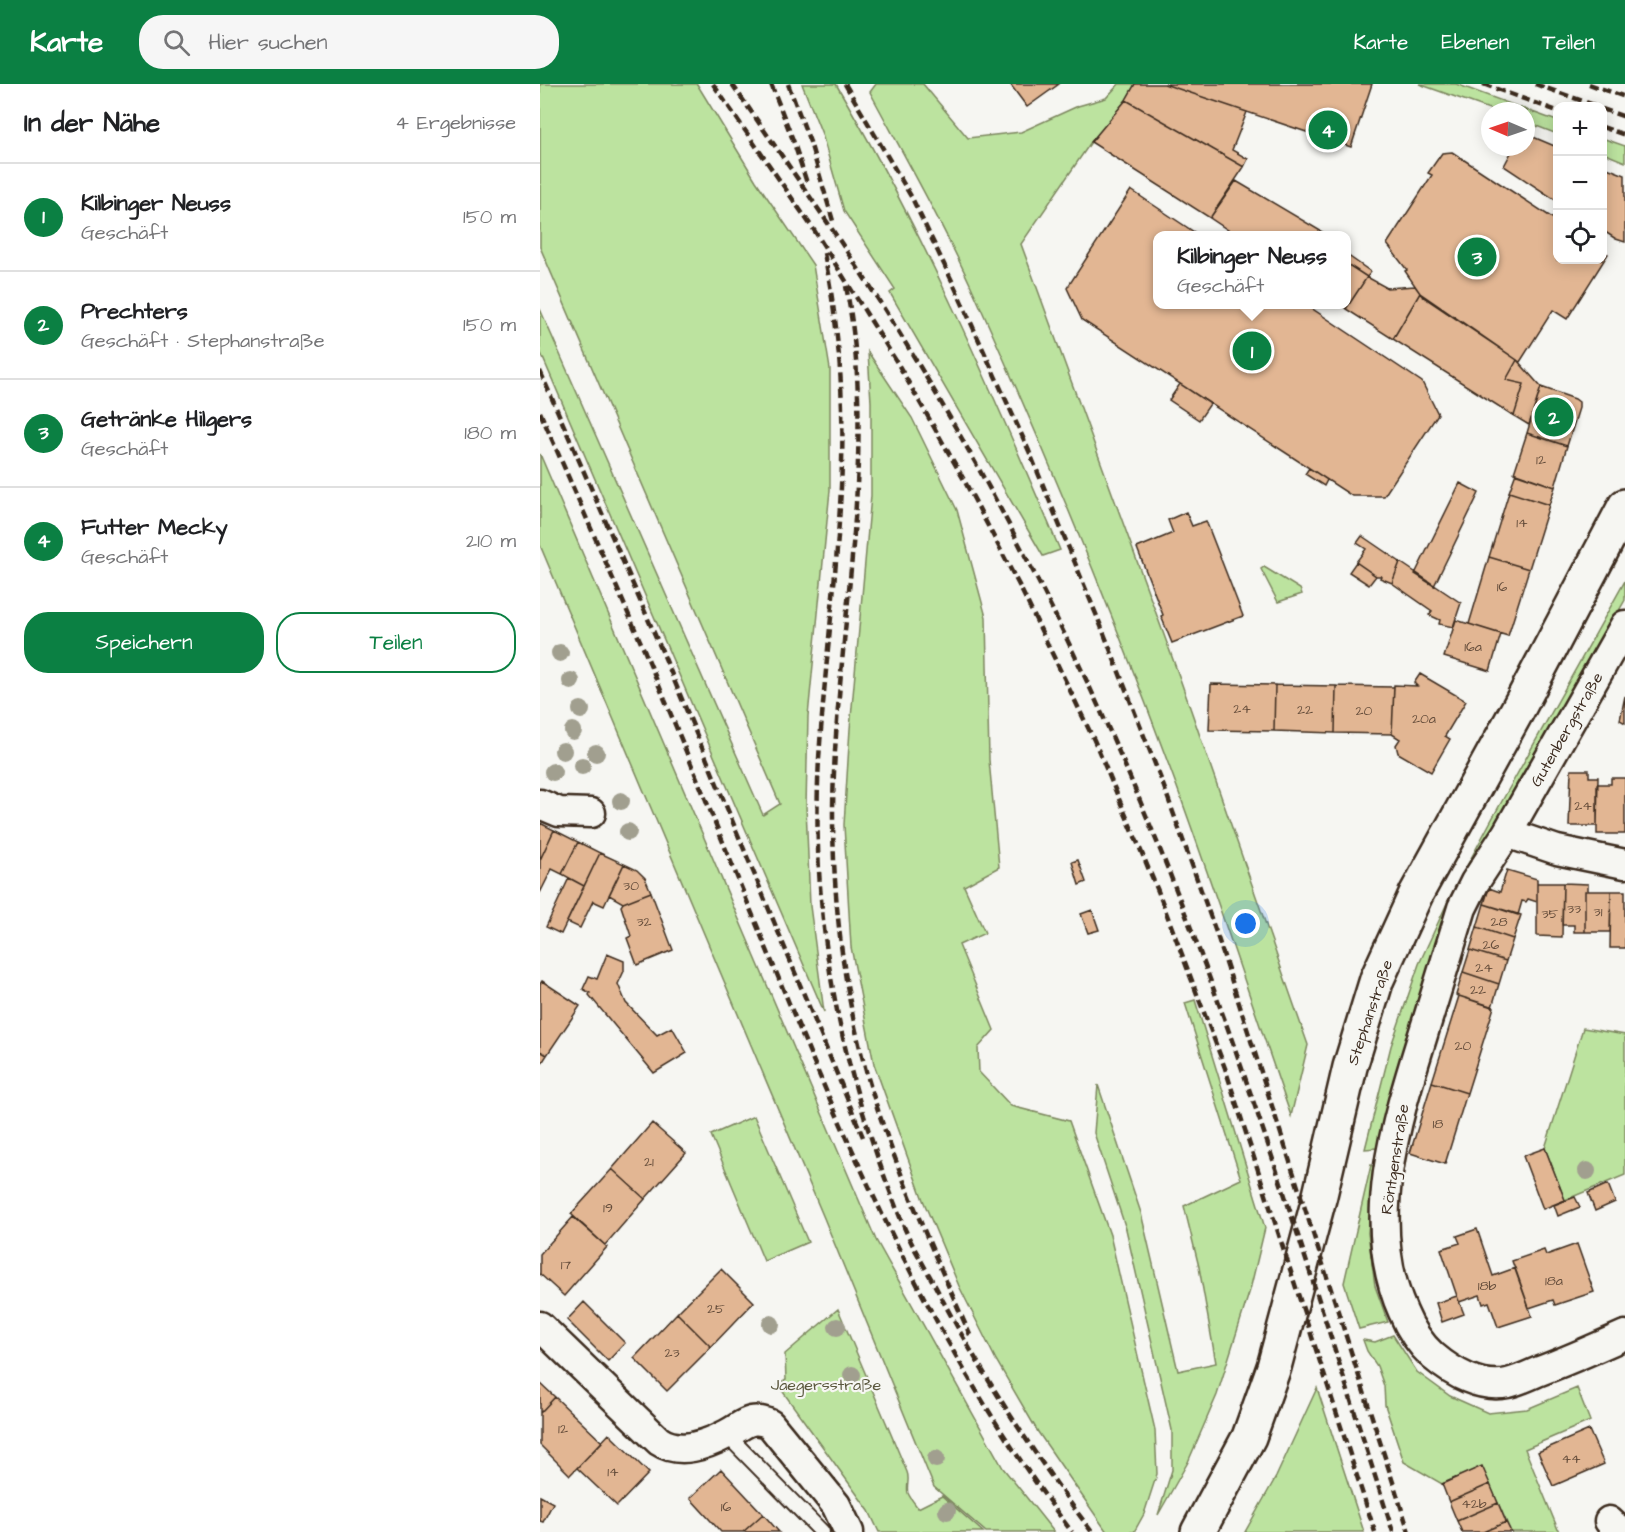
<!DOCTYPE html>
<html lang="de">
<meta charset="utf-8">
<style>
body{margin:0;font-family:"Architects Daughter",sans-serif;background:#f6f6f6;color:#202124}
.controls{position:absolute;right:18px;top:18px;display:grid;overflow:hidden;border-radius:12px;box-shadow:0 3px 15px #0003}
.controls button{width:54px;height:54px;display:grid;place-items:center;padding:0;border:0;border-bottom:2px solid #e0e0e0;background:#fff;color:#202124;font:30px sans-serif}
.compass{position:absolute;left:941px;top:18px;width:54px;height:54px;border-radius:50%;background:#fff;box-shadow:0 3px 15px #0003;rotate:272deg}
.you{position:absolute;left:706px;top:840px;width:21px;height:21px;margin:-15px;border:4px solid #fff;border-radius:50%;background:#1a73e8;box-shadow:0 0 0 9px #1a73e833}
.badge{display:grid;place-items:center;width:39px;height:39px;border-radius:50%;background:#0b8043;color:#fff;font-size:20px;font-weight:700}
.pin{position:absolute;translate:-50% -50%;border:3px solid #fff;box-shadow:0 2px 6px #0006}
.popup{position:absolute;left:613px;top:147px;width:198px;height:78px;box-sizing:border-box;display:grid;place-content:center;border-radius:12px;background:#fff;filter:drop-shadow(0 2px 4px #0005);font-size:20px;white-space:nowrap;color:#757577}
.popup b{font-size:22px;color:#202124}
.popup::after{content:'';position:absolute;left:50%;top:100%;margin-left:-12px;border:12px solid transparent;border-top-color:#fff}
.list{margin:0;padding:0;list-style:none}
h2{display:flex;justify-content:space-between;align-items:center;height:78px;margin:0;padding:0 24px;font-size:26px}
h2 small{font-size:20px;font-weight:400;color:#757577}
.list li{display:grid;grid-template-columns:39px 1fr auto;gap:18px;align-items:center;box-sizing:border-box;height:108px;padding:0 24px;border-top:2px solid #e0e0e0}
.list b{display:block;font-size:22px;white-space:nowrap}
.list p{margin:0;font-size:20px;white-space:nowrap;color:#757577}
.list em{font-size:20px;font-style:normal;color:#757577}
.actions{display:flex;gap:12px;padding:18px 24px}
.actions a{flex:1;padding:14px 0;border:2px solid #0b8043;border-radius:24px;text-align:center;font-size:21px;color:#0b8043}
.actions .main{background:#0b8043;color:#fff}
.icon{flex:none;width:33px;height:33px;fill:none;stroke:currentColor;stroke-width:2;stroke-linecap:round;stroke-linejoin:round}
.map{position:relative;flex:none;width:1085px;height:1448px;overflow:hidden}
header{display:flex;align-items:center;gap:36px;box-sizing:border-box;height:84px;padding:0 30px;background:#0b8043;color:#fff}
header strong{font-size:28px}
nav{display:flex;gap:33px;margin-inline-start:auto;font-size:21px}
.search{width:420px;height:54px;background:#f6f6f6;display:flex;align-items:center;gap:15px;box-sizing:border-box;padding:0 21px;border-radius:24px;color:#757577;font-size:22px}
main{display:flex}
aside{flex:1;background:#fff}
.map>svg:first-child{display:block}
.green{fill:#bce39f;stroke:#7c865e;stroke-width:1.5}
.building{fill:#e2b693;stroke:#3b2a1e;stroke-width:1.5}
.lines{fill:none;stroke-linecap:round;stroke-linejoin:round}
.lane-casing{stroke:#3b2a1e;stroke-width:18}
.street-casing{stroke:#3b2a1e;stroke-width:33}
.secondary-casing{stroke:#3b2a1e;stroke-width:38}
.lane{stroke:#f6f6f2;stroke-width:14}
.street{stroke:#f6f6f2;stroke-width:28}
.secondary{stroke:#f6f6f2;stroke-width:33}
.rail{stroke:#3b2a1e;stroke-width:4.5;stroke-dasharray:9 4.5;stroke-linecap:butt}
.tree{fill:#a19f8f}
.labels{text-anchor:middle;stroke-width:4.5;stroke-linejoin:round;paint-order:stroke}
.number-label{font-size:14px;fill:#654d3b}
.street-label{font-size:16px;fill:#3b2a1e;stroke:#f6f6f2}
.park-label{font-size:16px;fill:#5b583e;stroke:#f6f6f2}
</style>
<header>
<strong>Karte</strong>
<div class="search"><svg class="icon" aria-label="search" viewBox="0 0 24 24"><circle cx="10" cy="10" r="6"/><path d="M15 15l6 6"/></svg>Hier suchen</div>
<nav><a>Karte</a><a>Ebenen</a><a>Teilen</a></nav>
</header>
<main>
<aside>
<h2>In der Nähe<small>4 Ergebnisse</small></h2>
<ul class="list">
<li><span class="badge">1</span><div><b>Kilbinger Neuss</b><p>Geschäft</p></div><em>150 m</em></li>
<li><span class="badge">2</span><div><b>Prechters</b><p>Geschäft · Stephanstraße</p></div><em>150 m</em></li>
<li><span class="badge">3</span><div><b>Getränke Hilgers</b><p>Geschäft</p></div><em>180 m</em></li>
<li><span class="badge">4</span><div><b>Futter Mecky</b><p>Geschäft</p></div><em>210 m</em></li>
</ul>
<div class="actions"><a class="main">Speichern</a><a>Teilen</a></div>
</aside>
<div class="map">
<svg width="1085" height="1448" viewBox="0 0 1085 1448">
<rect width="100%" height="100%" fill="#f6f6f2"/>
<filter id="ink" filterUnits="userSpaceOnUse"><feTurbulence type="fractalNoise" baseFrequency=".0167" numOctaves="2"/><feDisplacementMap in="SourceGraphic" scale="12" xChannelSelector="R" yChannelSelector="G"/><feConvolveMatrix kernelMatrix="1 2 1 2 8 2 1 2 1" color-interpolation-filters="sRGB"/></filter>
<g filter="url(#ink)">
<path class="green" d="M 0,0 L 157,0 L 216,97 L 273,181 L 290,285 L 290,406 L 268,632 L 266,722 L 270,822 L 284,928 L 0,267 L 0,225 L 223,731 L 240,720 L 0,163 Z
M 262,0 L 296,0 C 384,149 452,307 520,466 L 503,472 L 350,209 L 355,205 L 304,127 L 282,50 Z
M 336,0 L 383,0 L 428,54 L 481,48 L 538,22 L 566,14 L 579,0 L 595,0 L 586,16 L 551,58 L 481,160 L 639,592 L 768,961 L 751,1032 C 712,920 675,807 634,695 C 574,532 507,370 435,211 C 404,142 366,75 330,8 Z
M 879,0 L 916,0 L 1017,37 L 1017,50 L 986,38 L 986,27 L 955,27 Z
M 1062,54 L 1085,62 L 1085,78 L 1063,69 Z
M 328,268 L 372,334 L 417,426 L 446,533 L 449,676 L 459,783 L 424,802 L 445,849 L 419,861 L 454,946 L 438,964 L 439,988 L 471,1022 L 529,1037 L 570,1151 L 615,1346 L 617,1390 L 604,1430 L 594,1448 L 567,1448 L 498,1348 L 456,1276 L 419,1202 L 383,1116 L 334,980 L 311,863 L 304,741 L 310,645 L 331,412 L 331,318 Z
M 0,370 L 336,1156 L 463,1384 L 514,1448 L 446,1448 L 394,1403 L 284,1134 L 0,461 Z
M 724,483 L 760,505 L 762,510 L 738,518 L 723,489 L 721,485 Z
M 1085,497 L 1085,516 L 927,792 L 852,1007 L 837,1064 L 825,1065 L 851,962 L 879,880 L 908,817 L 952,735 Z
M 655,916 L 725,1144 L 710,1206 L 677,1311 L 648,1378 L 618,1431 L 632,1386 L 632,1346 L 586,1145 L 554,1049 L 558,1001 L 601,1129 L 638,1287 L 676,1279 L 659,1183 L 644,1122 L 701,1095 L 645,919 Z
M 1043,944 L 1085,951 L 1085,1091 L 1025,1116 L 1005,1064 Z
M 214,1032 L 268,1158 L 224,1177 L 171,1051 Z
M 831,1081 L 834,1082 L 828,1149 L 835,1202 L 848,1238 L 819,1245 L 804,1199 Z
M 298,1225 L 367,1388 C 370,1395 366,1403 368,1409 C 370,1414 375,1420 378,1424 L 402,1412 L 443,1448 L 339,1448 L 329,1427 L 238,1301 L 246,1296 L 245,1270 Z
M 853,1251 L 877,1288 L 910,1312 L 948,1329 L 987,1325 L 1037,1304 L 1050,1337 L 985,1365 L 1019,1448 L 971,1448 L 942,1383 L 902,1400 L 864,1378 L 845,1321 L 844,1302 L 837,1282 L 827,1267 L 823,1256 L 835,1258 Z
M 777,1304 L 824,1448 L 705,1448 L 736,1393 Z"/>
<path class="building" d="M 470,0 L 519,0 L 487,23 Z
M 595,0 L 624,0 L 707,28 L 692,66 L 708,75 L 704,83 L 586,16 Z
M 624,0 L 832,0 L 811,63 Z
M 586,16 L 704,83 L 670,134 L 551,58 Z
M 986,50 L 1017,63 L 1017,117 L 964,82 L 974,63 L 986,63 Z
M 912,68 L 1017,137 L 1017,176 L 1062,176 L 1062,166 L 1068,170 L 1027,235 L 1013,226 L 980,278 L 882,212 L 865,187 L 867,186 L 847,160 L 892,91 L 888,89 L 902,69 Z
M 1062,82 L 1085,91 L 1085,158 L 1076,155 L 1062,146 Z
M 696,97 L 789,152 L 697,152 L 670,134 Z
M 591,106 L 660,152 L 618,152 L 618,220 L 765,220 L 882,298 L 898,330 L 844,412 L 812,412 L 542,236 L 527,204 Z
M 807,171 L 831,188 L 827,193 L 807,180 Z
M 807,180 L 827,193 L 806,225 L 800,220 L 807,220 Z
M 827,193 L 847,204 L 875,202 L 880,209 L 853,255 L 806,225 Z
M 880,209 L 977,276 L 966,296 L 984,300 L 974,332 L 853,255 Z
M 977,276 L 1001,303 L 989,341 L 974,332 L 984,300 L 966,296 Z
M 640,300 L 670,320 L 659,336 L 629,316 Z
M 1001,303 L 1035,315 L 1039,318 L 1039,324 L 1027,362 L 987,349 Z
M 987,349 L 1027,362 L 1015,403 L 974,389 Z
M 769,384 L 787,396 L 784,402 L 765,390 Z
M 976,389 L 1015,403 L 1009,421 L 969,408 Z
M 920,399 L 939,409 L 894,502 L 875,490 Z
M 969,408 L 1009,421 L 989,485 L 949,473 Z
M 646,428 L 652,442 L 666,437 L 703,532 L 632,559 L 621,532 L 623,531 L 597,464 L 633,449 L 628,436 Z
M 822,452 L 860,478 L 852,499 L 840,494 L 841,492 L 836,492 L 816,478 L 826,465 L 817,459 Z
M 949,473 L 989,485 L 968,552 L 929,540 Z
M 816,478 L 836,492 L 829,501 L 809,488 Z
M 860,478 L 921,519 L 913,543 L 899,540 L 900,536 L 889,531 L 892,527 L 852,499 Z
M 916,536 L 961,550 L 950,587 L 904,573 Z
M 880,590 L 926,617 L 905,652 L 910,655 L 891,688 L 858,669 L 856,661 L 860,655 L 852,650 L 854,601 L 877,602 L 874,599 Z
M 671,600 L 735,601 L 734,647 L 669,646 Z
M 735,601 L 796,602 L 795,649 L 734,647 Z
M 796,602 L 854,603 L 852,650 L 795,649 Z
M 1085,612 L 1085,639 L 1080,636 Z
M 1031,686 L 1049,686 L 1049,693 L 1058,693 L 1057,742 L 1029,742 Z
M 1071,694 L 1085,694 L 1085,750 L 1057,750 L 1057,700 L 1071,700 Z
M 0,739 L 14,746 L 0,776 Z
M 14,746 L 38,758 L 22,790 L 12,785 L 0,809 L 0,776 Z
M 38,758 L 60,769 L 44,802 L 22,790 Z
M 60,769 L 84,780 L 64,822 L 53,817 L 40,844 L 27,838 Z
M 538,776 L 546,798 L 539,801 L 532,778 Z
M 84,780 L 97,786 L 105,794 L 111,808 L 83,819 L 69,811 Z
M 967,786 L 997,795 L 997,818 L 988,815 L 986,818 L 982,817 L 978,831 L 944,820 L 949,804 L 960,808 Z
M 29,794 L 44,802 L 21,850 L 6,843 Z
M 997,799 L 1023,799 L 1022,853 L 997,852 Z
M 1023,799 L 1048,800 L 1048,807 L 1045,807 L 1045,848 L 1034,848 L 1034,841 L 1022,841 Z
M 1045,807 L 1071,807 L 1070,848 L 1045,848 Z
M 1071,807 L 1085,807 L 1085,864 L 1070,864 Z
M 111,808 L 133,866 L 97,881 L 87,854 L 91,852 L 81,822 L 83,819 Z
M 944,820 L 981,831 L 973,855 L 937,843 Z
M 552,826 L 559,846 L 548,849 L 541,830 Z
M 937,843 L 973,855 L 966,877 L 930,866 Z
M 930,866 L 966,877 L 959,900 L 923,888 Z
M 67,870 L 84,877 L 84,887 L 78,900 L 86,919 L 117,951 L 132,943 L 147,969 L 114,989 L 49,911 L 50,909 L 43,905 L 49,892 L 57,895 Z
M 923,888 L 959,900 L 952,923 L 916,911 Z
M 2,897 L 40,922 L 7,971 L 0,967 L 0,900 Z
M 919,912 L 954,923 L 927,1009 L 892,998 Z
M 0,967 L 7,971 L 0,982 Z
M 892,998 L 927,1009 L 905,1080 L 870,1069 Z
M 112,1039 L 146,1069 L 105,1115 L 72,1085 Z
M 1005,1064 L 1025,1116 L 1003,1125 L 983,1072 Z
M 72,1085 L 105,1115 L 65,1161 L 31,1130 Z
M 1068,1100 L 1075,1118 L 1055,1127 L 1048,1109 Z
M 1035,1113 L 1040,1123 L 1018,1132 L 1014,1121 Z
M 33,1133 L 67,1163 L 24,1212 L 0,1190 L 0,1170 Z
M 937,1145 L 953,1192 L 975,1184 L 992,1232 L 958,1243 L 949,1218 L 943,1220 L 940,1211 L 919,1218 L 901,1165 L 920,1159 L 917,1152 Z
M 1037,1160 L 1054,1208 L 1015,1221 L 1013,1216 L 989,1224 L 972,1177 L 1004,1166 L 1006,1171 Z
M 181,1185 L 214,1218 L 171,1263 L 137,1229 Z
M 917,1212 L 924,1230 L 902,1238 L 896,1219 Z
M 44,1218 L 85,1259 L 68,1277 L 27,1236 Z
M 137,1229 L 171,1263 L 127,1307 L 94,1274 Z
M 0,1299 L 15,1313 L 0,1329 Z
M 15,1313 L 62,1358 L 30,1391 L 0,1361 L 0,1329 Z
M 1049,1346 L 1064,1380 L 1013,1402 L 998,1368 Z
M 69,1350 L 109,1389 L 77,1422 L 37,1384 Z
M 942,1382 L 950,1400 L 909,1418 L 902,1400 Z
M 181,1385 L 223,1430 L 203,1448 L 181,1448 L 150,1414 Z
M 950,1400 L 958,1419 L 917,1437 L 909,1418 Z
M 0,1412 L 13,1419 L 3,1438 L 0,1437 Z
M 958,1419 L 966,1438 L 943,1448 L 922,1448 L 917,1437 Z
M 223,1430 L 239,1448 L 203,1448 Z
M 966,1438 L 971,1448 L 943,1448 Z"/>
<g class="lines">
<g class="lane-casing">
<path id="lane" d="M 186,1350 L 282,1448"/>
</g>
<g class="street-casing">
<path id="street" d="M 1085,541 L 967,749 L 935,798 L 922,824 C 910,863 898,902 886,941 C 858,1031 822,1137 863,1228 C 870,1245 880,1260 893,1272 C 913,1289 941,1305 968,1299 C 977,1297 988,1292 997,1288 C 1027,1277 1056,1264 1085,1251
M 0,720 L 19,728 L 51,729
M 967,749 L 1017,766 L 1085,780
M 0,1242 L 119,1357 C 140,1371 166,1361 187,1350 C 204,1341 210,1331 230,1340 L 296,1421 L 309,1448
M 1069,1437 L 1081,1448"/>
</g>
<g class="secondary-casing">
<path id="secondary" d="M 658,1448 L 709,1353 L 734,1283 L 780,1111 L 810,983 L 837,895 L 876,810 L 978,625 L 1085,422"/>
</g>
<use href="#lane" class="lane"/>
<use href="#street" class="street"/>
<use href="#secondary" class="secondary"/>
<path class="rail" d="M 173,0 L 274,146 L 358,280 L 423,394 L 481,505 L 554,656 L 618,807 L 685,984 L 835,1448
M 192,0 C 253,88 315,176 371,268 C 441,383 506,507 562,630 C 682,894 764,1172 853,1448
M 231,0 L 253,56 L 267,99
M 248,0 L 270,58 L 293,137
M 305,0 L 372,114 L 413,199 L 489,367 L 563,547 L 624,703 L 677,851 L 869,1448
M 943,0 L 1017,27
M 995,0 L 1057,22
M 1049,0 L 1085,13
M 1062,25 L 1085,33
M 1062,43 L 1085,51
M 284,169 C 298,238 304,308 302,378 C 299,477 285,576 279,675 C 270,841 301,989 364,1143 C 375,1168 390,1191 402,1215 C 446,1297 496,1374 552,1448
M 306,202 C 340,377 294,554 293,729 C 293,821 304,913 330,1001 C 356,1087 394,1169 430,1251
M 0,287 L 122,567 L 323,1053
M 0,328 C 35,408 70,488 105,568 C 138,647 170,726 202,805 C 294,1029 384,1255 532,1448"/>
</g>
<g class="tree">
<circle cx="20" cy="569" r="9"/>
<circle cx="31" cy="597" r="9"/>
<circle cx="41" cy="626" r="9"/>
<circle cx="33" cy="647" r="9"/>
<circle cx="23" cy="667" r="9"/>
<circle cx="56" cy="669" r="9"/>
<circle cx="42" cy="682" r="9"/>
<circle cx="13" cy="688" r="9"/>
<circle cx="81" cy="717" r="9"/>
<circle cx="88" cy="748" r="9"/>
<circle cx="1047" cy="1087" r="9"/>
<circle cx="231" cy="1240" r="9"/>
<circle cx="297" cy="1243" r="9"/>
<circle cx="312" cy="1291" r="9"/>
<circle cx="396" cy="1375" r="9"/>
<circle cx="407" cy="1427" r="9"/>
</g>
</g>
<g class="labels">
<g class="number-label">
<text x="1001" y="380">12</text>
<text x="982" y="443">14</text>
<text x="962" y="507">16</text>
<text x="933" y="567">16a</text>
<text x="702" y="629">24</text>
<text x="765" y="630">22</text>
<text x="824" y="631">20</text>
<text x="884" y="639">20a</text>
<text x="1043" y="726">24</text>
<text x="91" y="806">30</text>
<text x="1034" y="829">33</text>
<text x="1058" y="832">31</text>
<text x="1010" y="834">35</text>
<text x="104" y="842">32</text>
<text x="959" y="842">28</text>
<text x="951" y="865">26</text>
<text x="944" y="888">24</text>
<text x="938" y="910">22</text>
<text x="923" y="966">20</text>
<text x="898" y="1044">18</text>
<text x="109" y="1082">21</text>
<text x="68" y="1128">19</text>
<text x="26" y="1185">17</text>
<text x="1014" y="1201">18a</text>
<text x="947" y="1206">18b</text>
<text x="176" y="1229">25</text>
<text x="132" y="1273">23</text>
<text x="23" y="1349">12</text>
<text x="1031" y="1379">44</text>
<text x="73" y="1392">14</text>
<text x="934" y="1424">42b</text>
<text x="186" y="1427">16</text>
</g>
<g class="street-label">
<text transform="translate(1026 645) rotate(-60)" y="6">Gutenbergstraße</text>
<text transform="translate(829 928) rotate(-71)" y="6">Stephanstraße</text>
<text transform="translate(854 1075) rotate(-81)" y="6">Röntgenstraße</text>
</g>
<g class="park-label">
<text x="286" y="1306">Jaegersstraße</text>
</g>
</g>
</svg>
<div class="controls">
<button>+</button>
<button>−</button>
<button><svg class="icon" aria-label="locate" viewBox="0 0 24 24"><circle cx="12" cy="12" r="6"/><path d="M12 2v4M12 18v4M2 12h4M18 12h4"/></svg></button>
</div>
<svg class="compass" viewBox="-18 -18 36 36"><path d="M0-13l5 13h-10z" fill="#e53935"/><path d="M0 13l5-13h-10z" fill="#757577"/></svg>
<div class="you"></div>
<div class="pin badge" style="left:712px;top:267px">1</div>
<div class="popup"><b>Kilbinger Neuss</b>Geschäft</div>
<div class="pin badge" style="left:1014px;top:333px">2</div>
<div class="pin badge" style="left:937px;top:173px">3</div>
<div class="pin badge" style="left:788px;top:46px">4</div>
</div>
</main>
